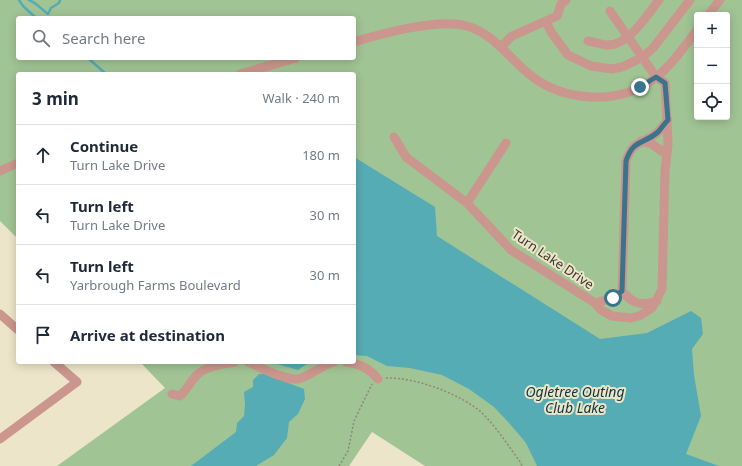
<!DOCTYPE html>
<meta charset="utf-8">
<style>
body{margin:0;font-family:"Noto Sans",sans-serif;background:#f2f2f3;color:#1f2937}
.controls{position:absolute;right:12px;top:12px;display:grid;overflow:hidden;border-radius:4px;box-shadow:0 2px 10px #0003}
.controls button{width:36px;height:36px;display:grid;place-items:center;padding:0;border:0;border-bottom:1px solid #e0e1e3;background:#fff;color:#1f2937;font:20px sans-serif}
.stop{position:absolute;width:12px;height:12px;margin:-9px;border:3px solid #39738c;border-radius:50%;background:#fff}
.stop.end{background:#39738c;border-color:#fff;box-shadow:0 1px 4px #0008}
.list{margin:0;padding:0;list-style:none}
h2{display:flex;justify-content:space-between;align-items:center;height:52px;margin:0;padding:0 16px;font-size:17px}
h2 small{font-size:13px;font-weight:400;color:#747a83}
.list li{display:grid;grid-template-columns:26px 1fr auto;gap:12px;align-items:center;box-sizing:border-box;height:60px;padding:0 16px;border-top:1px solid #e0e1e3}
.list b{display:block;font-size:15px;white-space:nowrap}
.list p{margin:0;font-size:13px;white-space:nowrap;color:#747a83}
.list em{font-size:13px;font-style:normal;color:#747a83}
.icon{flex:none;width:22px;height:22px;fill:none;stroke:currentColor;stroke-width:2;stroke-linecap:round;stroke-linejoin:round}
.map{position:relative;flex:none;width:742px;height:466px;overflow:hidden}
.search{position:absolute;background:#fff;box-shadow:0 2px 10px #0003;left:16px;top:16px;width:340px;height:44px;display:flex;align-items:center;gap:10px;box-sizing:border-box;padding:0 14px;border-radius:4px;color:#747a83;font-size:15px}
.panel{position:absolute;background:#fff;box-shadow:0 2px 10px #0003;left:16px;top:72px;width:340px;height:292px;border-radius:4px}
.map>svg:first-child{display:block}
.green{fill:#a1c494;fill-rule:evenodd}
.water{fill:#55acb4}
.lines{fill:none;stroke-linecap:round;stroke-linejoin:round}
.stream{stroke:#55acb4;stroke-width:2.5}
.path{stroke:#8d8876;stroke-width:1.5;stroke-dasharray:2 2;stroke-linecap:butt}
.minor{stroke:#ca968d;stroke-width:9}
.route{stroke:#39738c;stroke-width:5}
.labels{text-anchor:middle;stroke-width:4;stroke-linejoin:round;paint-order:stroke}
.street-label{font-size:13px;fill:#3b382d;stroke:#ede5ca}
.water-label{font-size:14px;font-style:italic;fill:#0b3639;stroke:#ede5ca}
</style>
<div class="map">
<svg width="742" height="466" viewBox="0 0 742 466">
<rect width="100%" height="100%" fill="#ede5ca"/>
<path class="green" d="M 0,0 L 742,0 L 742,466 L 425,466 L 372,432 L 349,466 L 57,466 L 165,388 L 140,362 L 354,362 L 354,74 L 18,74 L 18,239 L 0,221 ZM 697,15 L 727,15 L 727,117 L 697,117 ZM 18,18 L 354,18 L 354,58 L 18,58 Z"/>
<path class="water" d="M 354,157 L 435,207 L 437,236 L 600,339 L 647,333 L 691,311 L 701,318 L 703,334 L 692,349 L 694,375 L 701,416 L 686,454 L 719,466 L 537,466 L 526,443 L 510,424 L 494,407 L 469,389 L 442,375 L 410,368 L 387,366 L 367,356 L 354,355 Z
M 270,362 L 310,362 L 298,370 Z
M 259,374 L 265,374 L 304,389 L 305,399 L 298,414 L 289,422 L 287,438 L 274,455 L 256,466 L 191,466 L 236,432 L 237,423 L 244,416 L 245,405 L 244,392 L 253,387 L 253,380 Z"/>
<g class="lines">
<path class="stream" d="M 19,0 L 23,6 L 36,18
M 29,0 C 37,3 41,9 48,14 L 51,8 L 59,3 L 60,0
M 88,58 L 106,74"/>
<path class="path" d="M 386,378 C 415,377 460,394 481,412 C 496,426 509,447 521,463 L 522,466
M 339,466 L 348,451 L 354,421 L 372,384"/>
<path class="minor" d="M 610,11 L 656,77 L 665,83 L 668,144 L 665,171 L 662,289 L 652,308 L 639,316 L 631,318 L 612,316 L 601,310 L 595,303 L 613,298 L 622,291 L 626,161 C 633,139 643,145 658,132 C 661,129 664,124 668,120
M 708,15 L 720,0
M 546,21 L 551,32 L 568,55 L 591,66 L 612,69 L 622,67 L 643,57 L 653,48 L 690,0
M 588,41 C 594,42 600,44 606,45 C 628,47 647,15 659,0
M 354,42 C 383,33 439,18 467,26 C 494,34 508,57 529,74 C 563,102 619,106 655,78 C 672,65 684,47 697,30
M 501,47 L 512,36 L 557,16 L 561,4 L 566,0
M 240,74 L 296,58
M 394,137 L 406,157 L 467,203 L 511,250 L 595,303
M 641,141 L 652,144 L 667,155
M 0,171 L 18,163
M 467,203 L 506,143
M 622,291 C 633,304 640,306 657,301
M 0,314 L 18,330
M 248,362 C 259,367 289,383 301,378 C 313,374 322,365 334,362
M 346,362 C 360,364 369,368 378,379
M 172,394 L 180,396 C 187,390 191,380 198,374 C 207,366 223,364 235,362
M 0,439 L 77,382 L 54,362"/>
</g>
<g class="lines">
<path class="route" d="M 613,298 L 622,291 L 626,161 C 633,139 643,145 658,132 C 661,129 664,124 668,120 L 665,83 L 656,77 L 640,87"/>
</g>
<g class="labels">
<g class="street-label">
<text transform="translate(553 259) rotate(34)" y="5">Turn Lake Drive</text>
</g>
<g class="water-label">
<text x="575" y="397">Ogletree Outing<tspan x="575" dy="16">Club Lake</tspan></text>
</g>
</g>
</svg>
<div class="controls">
<button>+</button>
<button>−</button>
<button><svg class="icon" aria-label="locate" viewBox="0 0 24 24"><circle cx="12" cy="12" r="6"/><path d="M12 2v4M12 18v4M2 12h4M18 12h4"/></svg></button>
</div>
<div class="stop" style="left:613px;top:298px"></div>
<div class="stop end" style="left:640px;top:87px"></div>
<div class="search"><svg class="icon" aria-label="search" viewBox="0 0 24 24"><circle cx="10" cy="10" r="6"/><path d="M15 15l6 6"/></svg>Search here</div>
<section class="panel">
<h2>3 min<small>Walk · 240 m</small></h2>
<ul class="list">
<li><svg class="icon" aria-label="ahead" viewBox="0 0 24 24"><path d="M12 20V5M6 11l6-6 6 6"/></svg><div><b>Continue</b><p>Turn Lake Drive</p></div><em>180 m</em></li>
<li><svg class="icon" aria-label="left" viewBox="0 0 24 24"><path d="M17 20v-9H6M10 6l-5 5 5 5"/></svg><div><b>Turn left</b><p>Turn Lake Drive</p></div><em>30 m</em></li>
<li><svg class="icon" aria-label="left" viewBox="0 0 24 24"><path d="M17 20v-9H6M10 6l-5 5 5 5"/></svg><div><b>Turn left</b><p>Yarbrough Farms Boulevard</p></div><em>30 m</em></li>
<li><svg class="icon" aria-label="arrive" viewBox="0 0 24 24"><path d="M6 21V4h12l-3 4 3 4H6"/></svg><div><b>Arrive at destination</b></div></li>
</ul>
</section>
</div>
